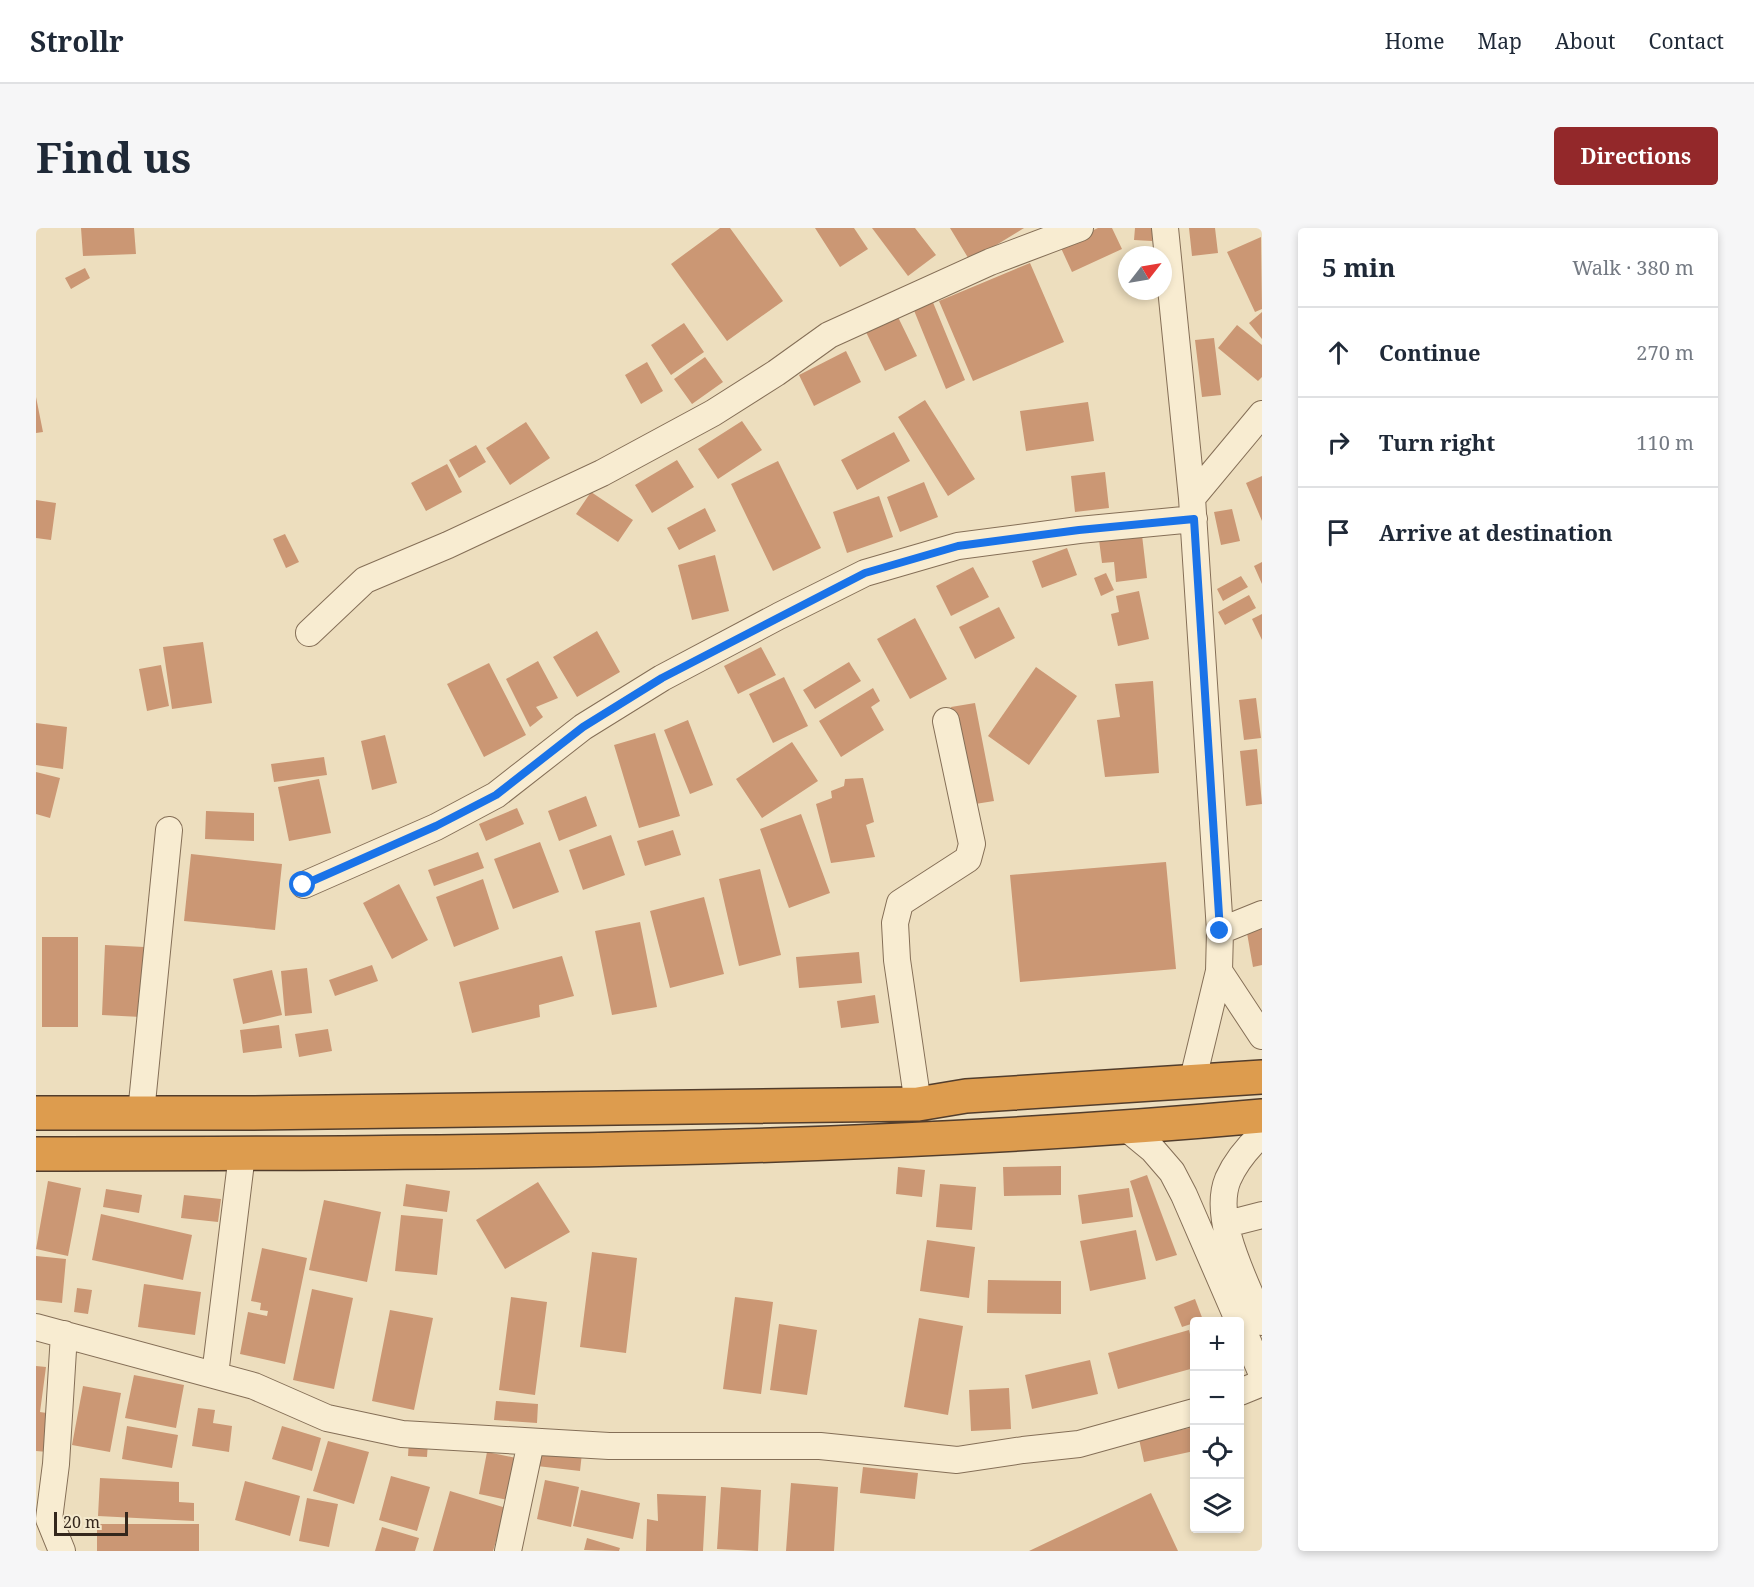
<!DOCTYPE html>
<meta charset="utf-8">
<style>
body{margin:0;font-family:"Noto Serif",serif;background:#f6f6f7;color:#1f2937}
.controls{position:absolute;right:18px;bottom:18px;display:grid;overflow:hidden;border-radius:6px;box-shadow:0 3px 9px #0003}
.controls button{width:54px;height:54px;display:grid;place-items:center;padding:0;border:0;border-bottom:2px solid #e0e1e3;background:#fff;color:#1f2937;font:30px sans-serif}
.compass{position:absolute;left:1082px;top:18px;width:54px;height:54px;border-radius:50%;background:#fff;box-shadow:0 3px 9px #0003;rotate:59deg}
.scale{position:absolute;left:18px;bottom:15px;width:74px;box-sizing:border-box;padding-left:6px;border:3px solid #34271c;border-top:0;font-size:16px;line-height:21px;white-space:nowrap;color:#34271c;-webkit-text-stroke:4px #f4e9cd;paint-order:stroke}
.stop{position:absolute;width:18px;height:18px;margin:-14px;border:4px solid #1a73e8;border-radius:50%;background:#fff}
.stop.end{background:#1a73e8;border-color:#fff;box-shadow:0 2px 6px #0008}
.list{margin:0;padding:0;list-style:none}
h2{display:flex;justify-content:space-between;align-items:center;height:78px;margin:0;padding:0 24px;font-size:26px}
h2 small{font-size:20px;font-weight:400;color:#747a83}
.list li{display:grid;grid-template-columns:39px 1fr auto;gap:18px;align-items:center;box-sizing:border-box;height:90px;padding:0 24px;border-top:2px solid #e0e1e3}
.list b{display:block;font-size:22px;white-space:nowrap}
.list em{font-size:20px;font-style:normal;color:#747a83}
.icon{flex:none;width:33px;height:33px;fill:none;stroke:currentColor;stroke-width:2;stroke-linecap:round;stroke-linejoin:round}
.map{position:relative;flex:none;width:1226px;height:1323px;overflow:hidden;border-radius:6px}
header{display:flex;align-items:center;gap:36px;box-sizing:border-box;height:84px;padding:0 30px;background:#fff;border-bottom:2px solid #e0e1e3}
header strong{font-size:28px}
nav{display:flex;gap:33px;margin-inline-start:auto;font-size:21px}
.intro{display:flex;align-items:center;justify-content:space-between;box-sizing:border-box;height:144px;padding:0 36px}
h1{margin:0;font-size:42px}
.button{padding:15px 27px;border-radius:6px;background:#93282a;color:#fff;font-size:21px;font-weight:700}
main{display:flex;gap:36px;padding:0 36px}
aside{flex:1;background:#fff;border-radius:6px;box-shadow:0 3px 9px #0003}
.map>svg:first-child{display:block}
.building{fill:#cb9774}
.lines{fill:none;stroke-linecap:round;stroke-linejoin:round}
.minor-casing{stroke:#856f57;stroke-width:28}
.highway-casing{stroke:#523d2c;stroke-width:36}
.minor{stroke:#f8ecd1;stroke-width:26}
.highway{stroke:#dd9c4e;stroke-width:33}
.route{stroke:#1a73e8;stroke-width:8}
</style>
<header>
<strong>Strollr</strong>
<nav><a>Home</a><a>Map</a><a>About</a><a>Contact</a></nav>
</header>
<div class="intro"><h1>Find us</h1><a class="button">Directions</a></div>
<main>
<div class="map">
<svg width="1226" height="1323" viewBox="0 0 1226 1323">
<rect width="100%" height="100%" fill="#eddebe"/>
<path class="building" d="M 45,0 L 98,0 L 100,26 L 47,28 Z
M 684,0 L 694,0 L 747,73 L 691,113 L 635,36 Z
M 779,0 L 818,0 L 832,21 L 804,39 Z
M 836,0 L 879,0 L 900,27 L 872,48 Z
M 914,0 L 988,0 L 934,33 Z
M 1062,0 L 1076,0 L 1086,21 L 1036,44 L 1024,18 Z
M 1099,0 L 1117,0 L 1116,13 L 1098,12 Z
M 1153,0 L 1179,0 L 1182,25 L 1156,28 Z
M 1225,9 L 1226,81 L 1219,84 L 1191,24 Z
M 994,35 L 1028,114 L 937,153 L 903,73 Z
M 49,40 L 54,50 L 35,61 L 29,50 Z
M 896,72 L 929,152 L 910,161 L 877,80 Z
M 1226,84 L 1226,111 L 1213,95 Z
M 861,87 L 881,128 L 849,143 L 829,102 Z
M 648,95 L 668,124 L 635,147 L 615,117 Z
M 1201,97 L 1226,117 L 1226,149 L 1222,153 L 1182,120 Z
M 1178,110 L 1185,167 L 1166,169 L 1159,112 Z
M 810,123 L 825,154 L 778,178 L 763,147 Z
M 669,129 L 687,154 L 656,176 L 638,151 Z
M 611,134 L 627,163 L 605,176 L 589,147 Z
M 0,169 L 7,204 L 0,205 Z
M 889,172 L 939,251 L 912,268 L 862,189 Z
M 1052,174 L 1058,213 L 990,223 L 984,183 Z
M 706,193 L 726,222 L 682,251 L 662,221 Z
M 490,194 L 514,230 L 474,257 L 450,220 Z
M 858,204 L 874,233 L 821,262 L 805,232 Z
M 440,217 L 450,234 L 423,250 L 413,232 Z
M 641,232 L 658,259 L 616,285 L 599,257 Z
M 742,233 L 785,320 L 737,343 L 695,256 Z
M 411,236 L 426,264 L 390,283 L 375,255 Z
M 1069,244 L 1073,280 L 1039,284 L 1035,248 Z
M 1226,248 L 1226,293 L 1210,255 Z
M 888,254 L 902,289 L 864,304 L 851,269 Z
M 555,264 L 597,292 L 582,314 L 540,286 Z
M 843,268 L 857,309 L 811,325 L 797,284 Z
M 0,272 L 20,275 L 15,312 L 0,310 Z
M 669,280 L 680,303 L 643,322 L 631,300 Z
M 1196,281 L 1204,313 L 1185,317 L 1178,284 Z
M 249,306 L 263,334 L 250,340 L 237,311 Z
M 1106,307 L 1111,350 L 1080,354 L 1078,334 L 1066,335 L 1063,312 Z
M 1031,320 L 1041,347 L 1006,360 L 996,333 Z
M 679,327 L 693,383 L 656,392 L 642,337 Z
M 1226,334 L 1226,356 L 1218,338 Z
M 937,339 L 953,369 L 915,388 L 900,358 Z
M 1070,345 L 1078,362 L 1065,368 L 1058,350 Z
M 1205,348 L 1212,359 L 1187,373 L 1181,361 Z
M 1103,363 L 1113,411 L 1082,418 L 1075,386 L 1083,384 L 1080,368 Z
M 1213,367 L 1220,380 L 1189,397 L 1182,384 Z
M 963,379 L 979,410 L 939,431 L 923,399 Z
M 1226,386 L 1226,412 L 1216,391 Z
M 879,390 L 911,451 L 874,471 L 841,411 Z
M 561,403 L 584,444 L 541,469 L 517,429 Z
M 167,414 L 176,475 L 136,481 L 127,419 Z
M 725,419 L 740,447 L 702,466 L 688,438 Z
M 502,433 L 522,470 L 500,479 L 507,489 L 494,499 L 470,451 Z
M 813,434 L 825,453 L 779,481 L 767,462 Z
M 453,435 L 490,507 L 448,529 L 411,456 Z
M 125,437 L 133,478 L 111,483 L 103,441 Z
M 1000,439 L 1041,468 L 993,537 L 952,508 Z
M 748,449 L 772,498 L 737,515 L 713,466 Z
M 1117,453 L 1123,545 L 1069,549 L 1061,492 L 1084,489 L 1079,456 Z
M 837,460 L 844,473 L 835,479 L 848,502 L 805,529 L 783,493 Z
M 1220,470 L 1225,510 L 1208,512 L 1203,472 Z
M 939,475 L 958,573 L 933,577 L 915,479 Z
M 652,492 L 677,557 L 654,566 L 628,502 Z
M 0,495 L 31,499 L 27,541 L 0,537 Z
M 619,505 L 644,588 L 603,600 L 578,517 Z
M 349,507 L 361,555 L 336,562 L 325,513 Z
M 756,514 L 782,553 L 726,590 L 700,551 Z
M 1221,521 L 1226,576 L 1210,578 L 1204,523 Z
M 288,529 L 291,547 L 238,554 L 235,536 Z
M 0,544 L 24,550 L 14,590 L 0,586 Z
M 827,550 L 838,594 L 830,597 L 839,629 L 795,635 L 780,576 L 796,570 L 795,563 L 808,558 L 809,551 Z
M 283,551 L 295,605 L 253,613 L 242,559 Z
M 550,568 L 561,598 L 523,613 L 512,583 Z
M 481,580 L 488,596 L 450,613 L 443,596 Z
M 170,583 L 218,585 L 218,613 L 169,611 Z
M 765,586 L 794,665 L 753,680 L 724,601 Z
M 637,602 L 645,627 L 609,638 L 601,613 Z
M 575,607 L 589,647 L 547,662 L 533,622 Z
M 504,614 L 523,664 L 477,681 L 458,631 Z
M 442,624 L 448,640 L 398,658 L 392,642 Z
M 155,626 L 246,636 L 239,702 L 148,693 Z
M 1130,634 L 1140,741 L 984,754 L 974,647 Z
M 724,641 L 745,727 L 703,738 L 683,651 Z
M 447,651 L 463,701 L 418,719 L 400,669 Z
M 363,656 L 392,712 L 356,731 L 327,675 Z
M 668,669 L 688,746 L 634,760 L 614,683 Z
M 604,694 L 621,779 L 576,787 L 559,703 Z
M 1226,698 L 1226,737 L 1217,739 L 1211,705 Z
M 6,709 L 42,709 L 42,799 L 6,799 Z
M 69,717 L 108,719 L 105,789 L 66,787 Z
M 823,724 L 826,755 L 763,760 L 760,729 Z
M 526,728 L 538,768 L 503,777 L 504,789 L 436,805 L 423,754 Z
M 336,737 L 342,753 L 299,768 L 293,752 Z
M 271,740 L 276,785 L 249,788 L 245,743 Z
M 236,742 L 246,787 L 207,796 L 197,751 Z
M 839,767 L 843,795 L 805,800 L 801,773 Z
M 243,797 L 246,820 L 207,825 L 204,802 Z
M 292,801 L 296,823 L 263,829 L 259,806 Z
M 1025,938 L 1025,967 L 968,968 L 967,939 Z
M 862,939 L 889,942 L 886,969 L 860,966 Z
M 1111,947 L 1141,1027 L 1120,1033 L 1094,953 Z
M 12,953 L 45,960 L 32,1028 L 0,1021 Z
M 502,954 L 534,1004 L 469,1041 L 440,992 Z
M 370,956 L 414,963 L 411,984 L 367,978 Z
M 904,956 L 940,959 L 936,1002 L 900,999 Z
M 1093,960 L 1097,989 L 1046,996 L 1042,967 Z
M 70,961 L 106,967 L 103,985 L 67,979 Z
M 148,967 L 185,971 L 182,994 L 145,990 Z
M 288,972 L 345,984 L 331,1054 L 273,1042 Z
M 65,986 L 156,1007 L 147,1052 L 56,1032 Z
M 365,987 L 407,991 L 401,1047 L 359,1043 Z
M 1100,1002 L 1110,1051 L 1054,1063 L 1044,1013 Z
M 891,1012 L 939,1019 L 933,1070 L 884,1063 Z
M 226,1020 L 271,1030 L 249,1136 L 204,1126 L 212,1084 L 231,1088 L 232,1083 L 224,1082 L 225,1075 L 215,1073 Z
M 556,1024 L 601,1030 L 590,1125 L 544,1119 Z
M 0,1028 L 30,1031 L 26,1075 L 0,1072 Z
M 952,1052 L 1025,1053 L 1025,1086 L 951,1085 Z
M 108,1056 L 165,1064 L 159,1107 L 102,1099 Z
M 41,1060 L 56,1062 L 52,1086 L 38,1084 Z
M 276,1061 L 317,1070 L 298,1161 L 257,1152 Z
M 475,1069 L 511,1074 L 499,1167 L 463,1162 Z
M 699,1069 L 737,1074 L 725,1166 L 687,1161 Z
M 1159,1071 L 1167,1092 L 1146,1099 L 1138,1079 Z
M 354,1082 L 397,1090 L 378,1182 L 336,1173 Z
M 883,1090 L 927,1098 L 912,1187 L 868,1179 Z
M 743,1096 L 781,1102 L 771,1167 L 734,1162 Z
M 1153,1102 L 1158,1123 L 1158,1140 L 1082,1161 L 1072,1125 Z
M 1054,1132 L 1062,1166 L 996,1181 L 989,1147 Z
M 0,1138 L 10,1139 L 4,1184 L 17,1186 L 12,1224 L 0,1223 Z
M 98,1147 L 148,1157 L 140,1200 L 89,1190 Z
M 47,1158 L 85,1165 L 74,1224 L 36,1217 Z
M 973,1160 L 975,1201 L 935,1203 L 933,1162 Z
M 460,1173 L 502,1176 L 501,1195 L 458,1192 Z
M 162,1180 L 179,1182 L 177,1195 L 196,1198 L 193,1224 L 156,1218 Z
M 91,1198 L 142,1207 L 136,1240 L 86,1231 Z
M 246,1198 L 285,1210 L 276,1243 L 236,1231 Z
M 1158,1199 L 1158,1223 L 1108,1234 L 1103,1211 Z
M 373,1212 L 392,1213 L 391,1229 L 372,1228 Z
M 292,1213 L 333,1224 L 318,1276 L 277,1263 Z
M 503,1220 L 546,1225 L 544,1243 L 501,1238 Z
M 451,1224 L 485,1231 L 477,1273 L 443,1266 Z
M 827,1239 L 882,1245 L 879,1271 L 824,1265 Z
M 355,1248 L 394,1259 L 381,1303 L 343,1292 Z
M 64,1250 L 143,1254 L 143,1274 L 158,1275 L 158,1293 L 62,1288 Z
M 509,1252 L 543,1259 L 535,1299 L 501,1291 Z
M 209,1253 L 264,1268 L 254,1308 L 199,1292 Z
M 755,1255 L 802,1259 L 798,1323 L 750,1323 Z
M 685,1259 L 725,1262 L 722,1323 L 681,1321 Z
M 545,1262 L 604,1275 L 597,1311 L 537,1298 Z
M 414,1263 L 470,1280 L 457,1323 L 397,1323 Z
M 1115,1265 L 1142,1323 L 993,1323 Z
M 621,1266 L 670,1268 L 667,1323 L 610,1323 L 611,1291 L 622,1293 Z
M 271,1270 L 302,1276 L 293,1319 L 263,1313 Z
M 61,1296 L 163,1296 L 163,1323 L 61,1323 Z
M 346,1299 L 383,1310 L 379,1323 L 339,1323 Z
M 551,1310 L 584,1320 L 583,1323 L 548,1322 Z"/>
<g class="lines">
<g class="minor-casing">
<path id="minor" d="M 1129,0 L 1156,270 L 1184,703 L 1183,743 L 1156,855
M 1156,270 L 1226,186
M 273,405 L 329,352 L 412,317 L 566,245 L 677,185 L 740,145 L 793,107 L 954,34 L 1044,0
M 268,657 L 400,599 L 460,567 L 547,499 L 626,450 L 743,388 L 829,345 L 922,318 L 1043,302 L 1158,291
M 1184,703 L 1226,686
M 1183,743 L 1226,808
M 882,876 L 861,732 L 859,695 L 864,675 L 932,631 L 936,616 L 910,493
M 105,885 L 133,602
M 1089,899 L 1117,922 L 1136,944 L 1148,967 L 1203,1094
M 1226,906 C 1212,919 1200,933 1192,951 C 1175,992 1211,1056 1226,1094
M 1191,996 L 1226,987
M 1204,1095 L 1226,1146
M 0,1099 L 218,1158 L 291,1190 L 366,1206 L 573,1218 L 784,1218 L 921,1232 L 987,1222 L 1043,1216 L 1158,1184
M 179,1147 L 206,926
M 1204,1164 L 1226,1155
M 26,1323 L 13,1291 L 20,1236 L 28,1106
M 472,1323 L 495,1214"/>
</g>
<g class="highway-casing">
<path id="highway" d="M 0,885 L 213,885 L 882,876 L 930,868 L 1226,849
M 0,926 C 409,925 818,925 1226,888"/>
</g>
<use href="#minor" class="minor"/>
<use href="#highway" class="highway"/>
</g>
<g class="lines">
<path class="route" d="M 267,657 L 400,598 L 460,567 L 547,499 L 626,450 L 829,345 L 922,318 L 1043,302 L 1158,291 L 1184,703"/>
</g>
</svg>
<div class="controls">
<button>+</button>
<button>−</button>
<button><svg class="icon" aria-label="locate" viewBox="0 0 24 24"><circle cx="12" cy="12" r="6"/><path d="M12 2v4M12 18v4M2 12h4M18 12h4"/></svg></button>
<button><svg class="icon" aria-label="layers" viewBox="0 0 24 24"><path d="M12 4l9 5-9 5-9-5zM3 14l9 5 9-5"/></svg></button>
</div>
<svg class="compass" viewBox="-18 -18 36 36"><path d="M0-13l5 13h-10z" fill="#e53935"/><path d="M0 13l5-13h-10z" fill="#747a83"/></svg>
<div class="scale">20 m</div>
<div class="stop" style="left:267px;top:657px"></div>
<div class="stop end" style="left:1184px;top:703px"></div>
</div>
<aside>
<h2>5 min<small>Walk · 380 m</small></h2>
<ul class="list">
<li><svg class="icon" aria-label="ahead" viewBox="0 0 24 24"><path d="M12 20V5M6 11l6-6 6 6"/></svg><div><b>Continue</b></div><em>270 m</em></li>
<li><svg class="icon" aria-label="right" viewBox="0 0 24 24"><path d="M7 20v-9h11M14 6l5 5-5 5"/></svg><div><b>Turn right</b></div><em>110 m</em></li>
<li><svg class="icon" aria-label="arrive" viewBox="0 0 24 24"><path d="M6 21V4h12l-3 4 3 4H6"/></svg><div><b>Arrive at destination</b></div></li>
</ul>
</aside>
</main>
